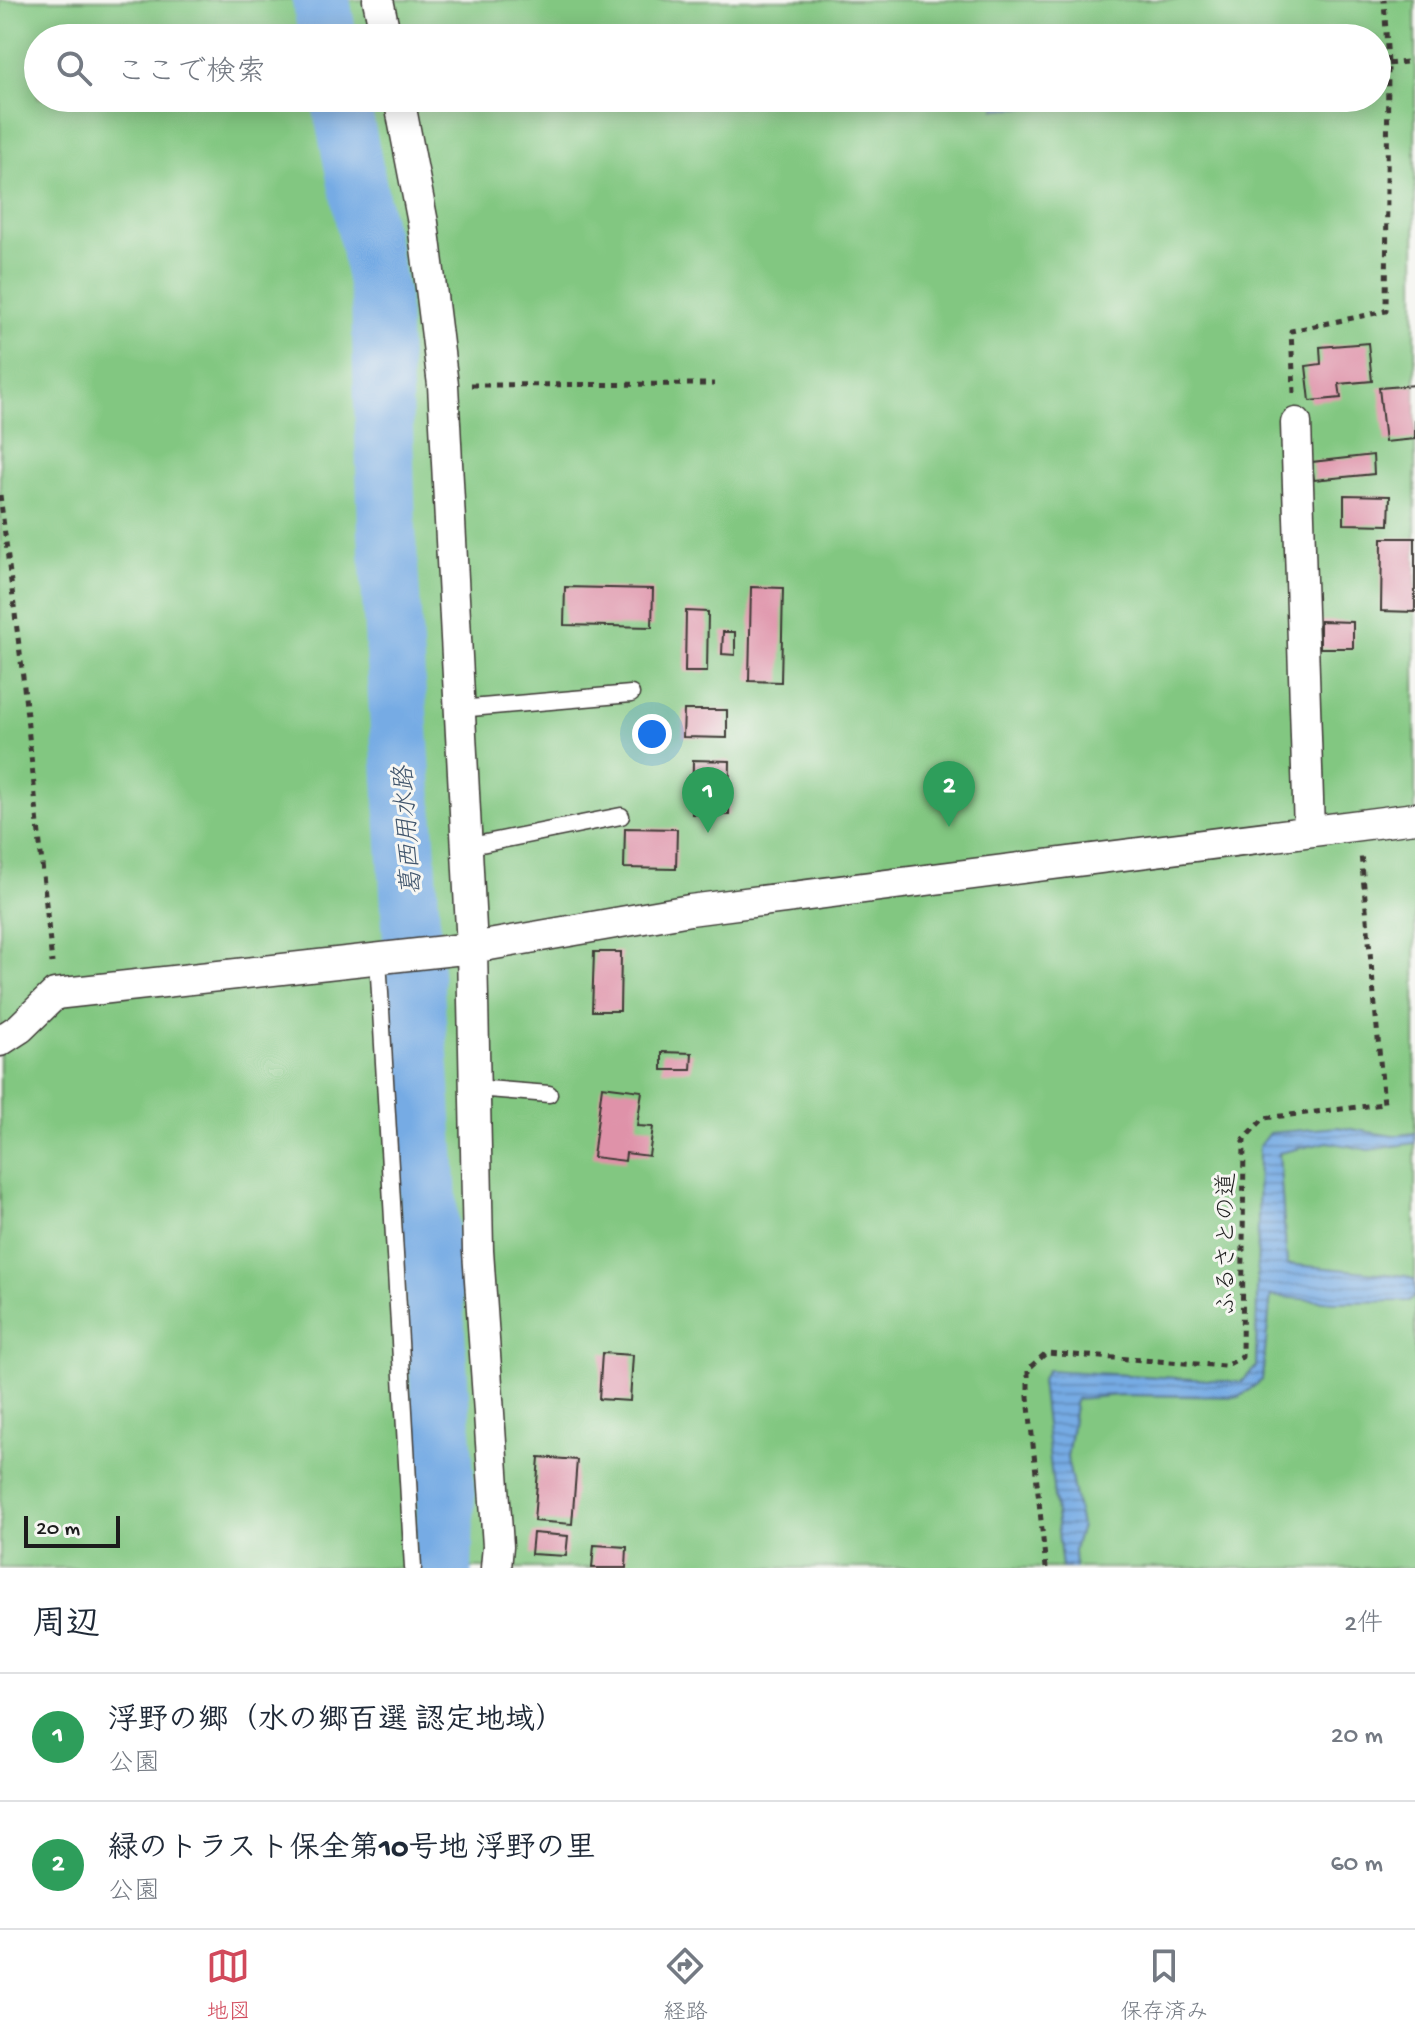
<!DOCTYPE html>
<html lang="ja">
<meta charset="utf-8">
<style>
body{margin:0;font-family:"Gochi Hand","Klee One",sans-serif;background:#f2f2f3;color:#1f2937}
.scale{position:absolute;left:24px;bottom:20px;width:96px;box-sizing:border-box;padding-left:8px;border:4px solid #1c1c1c;border-top:0;font-size:22px;line-height:28px;white-space:nowrap;color:#1c1c1c;-webkit-text-stroke:6px #f6f6f2;paint-order:stroke}
.you{position:absolute;left:652px;top:734px;width:28px;height:28px;margin:-20px;border:6px solid #fff;border-radius:50%;background:#1a73e8;box-shadow:0 0 0 12px #1a73e833}
.badge{display:grid;place-items:center;width:52px;height:52px;border-radius:50%;background:#d1495b;color:#fff;font-size:26px;font-weight:700}
.pin{position:absolute;translate:-50% -66px;filter:drop-shadow(0 2px 4px #0008)}
.pin::after{content:'';position:absolute;top:42px;width:28px;height:24px;background:inherit;clip-path:polygon(0 0,100% 0,50% 100%)}
.list{margin:0;padding:0;list-style:none}
h2{display:flex;justify-content:space-between;align-items:center;height:104px;margin:0;padding:0 32px;font-size:34px}
h2 small{font-size:26px;font-weight:400;color:#747a83}
.list li{display:grid;grid-template-columns:52px 1fr auto;gap:24px;align-items:center;box-sizing:border-box;height:128px;padding:0 32px;border-top:2px solid #e0e1e3}
.list b{display:block;font-size:30px;white-space:nowrap}
.list p{margin:0;font-size:26px;white-space:nowrap;color:#747a83}
.list em{font-size:26px;font-style:normal;color:#747a83}
.icon{flex:none;width:44px;height:44px;fill:none;stroke:currentColor;stroke-width:2;stroke-linecap:round;stroke-linejoin:round}
.map{position:relative;flex:none;width:1415px;height:1568px;overflow:hidden}
.search{position:absolute;background:#fff;box-shadow:0 4px 20px #0003;left:24px;right:24px;top:24px;height:88px;display:flex;align-items:center;gap:20px;box-sizing:border-box;padding:0 28px;border-radius:44px;color:#747a83;font-size:30px}
.sheet{height:360px;background:#fff}
nav{display:flex;justify-content:space-around;align-items:center;box-sizing:border-box;height:112px;border-top:2px solid #e0e1e3;background:#fff;font-size:22px;color:#747a83}
nav a{display:grid;justify-items:center;gap:4px}
nav .on{color:#d1495b}
.map>svg:first-child{display:block}
.park{fill:#82c781;stroke:#4f724e;stroke-width:2;fill-rule:evenodd}
.water{fill:url(#water-rules);stroke:#496480;stroke-width:2}
.lines{fill:none;stroke-linecap:round;stroke-linejoin:round}
.river{stroke:#76abe4;stroke-width:58}
.building{fill:#df92a9}
.lane-casing{stroke:#3c3934;stroke-width:19}
.street-casing{stroke:#3c3934;stroke-width:33}
.path{stroke:#3c3934;stroke-width:5;stroke-dasharray:6 6;stroke-linecap:butt}
.lane{stroke:#fff;stroke-width:16}
.street{stroke:#fff;stroke-width:30}
.labels{text-anchor:middle;stroke-width:6;stroke-linejoin:round;paint-order:stroke}
.street-label{font-size:24px;fill:#1c1c1c;stroke:#f6f6f2}
.water-label{font-size:26px;font-style:italic;fill:#40556c;stroke:#f6f6f2}
</style>
<div class="map">
<svg width="1415" height="1568" viewBox="0 0 1415 1568">
<defs>
<pattern id="water-rules" width="6" height="5" patternUnits="userSpaceOnUse" patternTransform="scale(2)"><rect width="6" height="5" fill="#76abe4"/><path d="M0 2.5h6" fill="none" stroke="#608ab8"/></pattern>
</defs>
<rect width="100%" height="100%" fill="#f6f6f2"/>
<filter id="ink" filterUnits="userSpaceOnUse"><feTurbulence type="fractalNoise" baseFrequency=".0125" numOctaves="2"/><feDisplacementMap in="SourceGraphic" scale="16" xChannelSelector="R" yChannelSelector="G"/><feConvolveMatrix kernelMatrix="1 2 1 2 8 2 1 2 1" color-interpolation-filters="sRGB"/></filter>
<filter id="wash" filterUnits="userSpaceOnUse"><feTurbulence type="fractalNoise" baseFrequency=".006" numOctaves="4" result="noise"/><feDisplacementMap in="SourceGraphic" scale="32" xChannelSelector="R" yChannelSelector="G"/><feGaussianBlur stdDeviation="1.8" result="paint"/><feColorMatrix in="noise" values="0 0 0 0 0 0 0 0 0 0 0 0 0 0 0 0 0 1.4 0 .05"/><feComposite in="paint" operator="in"/></filter>
<g filter="url(#wash)">
<rect width="100%" height="100%" fill="#f1ddbf"/>
<path class="park" d="M 0,0 L 1415,0 L 1415,1568 L 0,1568 ZM 38,38 L 1377,38 L 1377,98 L 38,98 Z"/>
<path class="water" d="M 1013,98 L 1172,98 C 1113,104 1054,105 995,109 L 997,100 Z
M 1338,1127 L 1393,1136 L 1415,1133 L 1415,1143 L 1369,1150 L 1328,1142 L 1279,1153 L 1287,1264 L 1406,1276 L 1415,1280 L 1415,1296 L 1409,1301 L 1334,1302 L 1271,1296 L 1262,1380 L 1240,1397 L 1120,1395 L 1076,1399 L 1067,1458 L 1081,1526 L 1074,1550 L 1075,1568 L 1062,1568 L 1041,1381 L 1047,1370 L 1241,1382 L 1256,1367 L 1259,1146 L 1269,1133 Z"/>
<g class="lines">
<path class="river" d="M 321,0 L 328,38
M 340,98 L 380,298 L 387,532 L 446,1495 L 443,1568"/>
</g>
<g id="blocks">
<path class="building" d="M 1368,343 L 1372,381 L 1339,384 L 1341,398 L 1310,401 L 1306,366 L 1321,364 L 1320,347 Z
M 1415,385 L 1415,439 L 1385,442 L 1379,388 Z
M 1373,455 L 1374,474 L 1314,480 L 1312,462 Z
M 1344,495 L 1390,496 L 1389,525 L 1344,524 Z
M 1382,538 L 1415,538 L 1415,612 L 1381,611 Z
M 565,587 L 653,589 L 652,627 L 564,625 Z
M 751,587 L 783,588 L 781,682 L 749,681 Z
M 686,611 L 708,612 L 707,672 L 685,672 Z
M 1320,621 L 1353,622 L 1353,648 L 1320,648 Z
M 723,632 L 735,632 L 735,655 L 722,654 Z
M 684,710 L 727,710 L 727,738 L 683,737 Z
M 693,760 L 730,761 L 729,815 L 692,814 Z
M 625,828 L 677,829 L 676,869 L 624,868 Z
M 594,952 L 621,952 L 620,1011 L 592,1011 Z
M 662,1052 L 692,1053 L 691,1070 L 662,1070 Z
M 602,1086 L 642,1091 L 637,1126 L 653,1127 L 649,1156 L 626,1153 L 625,1161 L 593,1157 Z
M 602,1353 L 633,1355 L 630,1401 L 599,1399 Z
M 539,1457 L 577,1460 L 572,1524 L 534,1521 Z
M 533,1533 L 568,1536 L 566,1556 L 531,1554 Z
M 594,1545 L 627,1547 L 626,1568 L 592,1568 Z"/>
</g>
</g>
<g filter="url(#ink)">
<use href="#blocks" fill-opacity="0" stroke="#3c3934" stroke-width="2"/>
<g class="lines">
<g class="lane-casing">
<path id="lane" d="M 459,709 L 631,694
M 466,847 L 621,816
M 378,958 L 413,1568
M 475,1088 L 549,1094"/>
</g>
<g class="street-casing">
<path id="street" d="M 378,0 L 386,38
M 399,98 L 423,223 L 443,385 L 472,948 L 478,1251 L 498,1546 L 496,1568
M 1296,423 L 1309,831
M 0,1041 L 20,1028 L 55,994 L 472,948 L 690,910 L 1415,818"/>
</g>
<path class="path" d="M 1388,64 L 1415,61
M 471,385 L 714,384
M 1294,393 L 1291,331 L 1386,311 L 1388,64 L 1384,0
M 0,495 L 23,677 L 52,963
M 1046,1568 L 1028,1397 L 1028,1369 L 1046,1353 L 1225,1366 L 1242,1357 L 1244,1139 L 1264,1118 L 1384,1104 L 1361,854"/>
<use href="#lane" class="lane"/>
<use href="#street" class="street"/>
</g>
</g>
<g class="labels">
<g class="street-label">
<text transform="translate(1225 1244) rotate(-90)" y="8">ふるさとの道</text>
</g>
<g class="water-label">
<text transform="translate(406 831) rotate(-94)" y="9">葛西用水路</text>
</g>
</g>
</svg>
<div class="scale">20 m</div>
<div class="you"></div>
<div class="pin badge" style="left:708px;top:833px;background:#2e9e5b">1</div>
<div class="pin badge" style="left:949px;top:827px;background:#2e9e5b">2</div>
<div class="search"><svg class="icon" aria-label="search" viewBox="0 0 24 24"><circle cx="10" cy="10" r="6"/><path d="M15 15l6 6"/></svg>ここで検索</div>
</div>
<section class="sheet">
<h2>周辺<small>2件</small></h2>
<ul class="list">
<li><span class="badge" style="background:#2e9e5b">1</span><div><b>浮野の郷（水の郷百選 認定地域）</b><p>公園</p></div><em>20 m</em></li>
<li><span class="badge" style="background:#2e9e5b">2</span><div><b>緑のトラスト保全第10号地 浮野の里</b><p>公園</p></div><em>60 m</em></li>
</ul>
</section>
<nav>
<a class="on"><svg class="icon" aria-label="map" viewBox="0 0 24 24"><path d="M3 6l6-2 6 2 6-2v14l-6 2-6-2-6 2zM9 4v14M15 6v14"/></svg>地図</a>
<a><svg class="icon" aria-label="directions" viewBox="0 0 24 24"><path d="M12 3l9 9-9 9-9-9zM9 14v-3h6M13 9l2 2-2 2"/></svg>経路</a>
<a><svg class="icon" aria-label="saved" viewBox="0 0 24 24"><path d="M7 4h10v16l-5-4-5 4z"/></svg>保存済み</a>
</nav>
